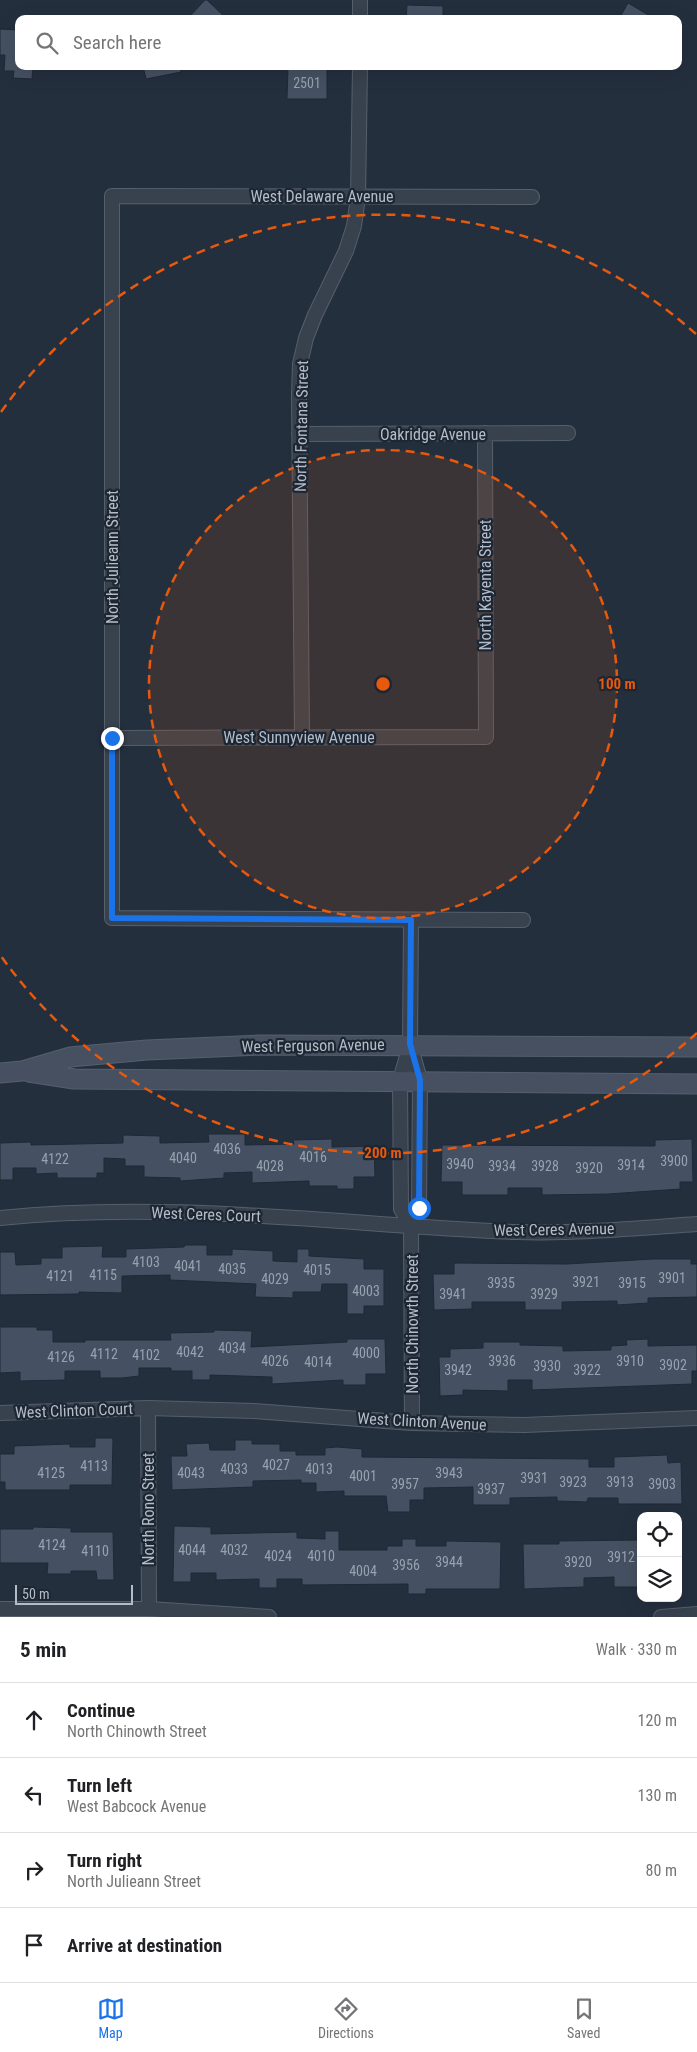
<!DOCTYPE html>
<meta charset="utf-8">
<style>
body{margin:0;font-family:"Roboto Condensed",sans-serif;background:#f6f6f6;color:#202124}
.controls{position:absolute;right:15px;bottom:15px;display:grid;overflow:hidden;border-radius:10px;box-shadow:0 5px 20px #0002}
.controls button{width:45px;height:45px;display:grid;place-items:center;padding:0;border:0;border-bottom:1px solid #e0e0e0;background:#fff;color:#202124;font:25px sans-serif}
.scale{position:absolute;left:15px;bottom:12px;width:118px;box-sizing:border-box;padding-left:5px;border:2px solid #b4bcc9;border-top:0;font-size:14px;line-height:18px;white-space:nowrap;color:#b4bcc9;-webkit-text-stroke:4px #1d2633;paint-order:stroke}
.stop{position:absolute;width:15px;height:15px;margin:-11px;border:4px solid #1a73e8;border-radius:50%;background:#fff}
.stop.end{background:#1a73e8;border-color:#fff;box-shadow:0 1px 5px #0008}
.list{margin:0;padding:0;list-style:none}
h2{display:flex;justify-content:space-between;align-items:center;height:65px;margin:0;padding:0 20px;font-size:21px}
h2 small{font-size:16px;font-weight:400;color:#757577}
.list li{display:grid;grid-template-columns:32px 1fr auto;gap:15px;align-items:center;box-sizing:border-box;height:75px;padding:0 20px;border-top:1px solid #e0e0e0}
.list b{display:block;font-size:19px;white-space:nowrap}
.list p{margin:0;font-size:16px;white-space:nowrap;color:#757577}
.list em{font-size:16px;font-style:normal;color:#757577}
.icon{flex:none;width:28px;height:28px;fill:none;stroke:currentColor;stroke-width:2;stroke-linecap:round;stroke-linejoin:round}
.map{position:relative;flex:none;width:697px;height:1617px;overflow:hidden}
.search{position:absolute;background:#fff;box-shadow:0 5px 20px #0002;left:15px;right:15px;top:15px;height:55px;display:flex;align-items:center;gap:12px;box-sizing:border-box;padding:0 18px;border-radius:10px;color:#757577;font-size:19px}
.sheet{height:365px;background:#fff}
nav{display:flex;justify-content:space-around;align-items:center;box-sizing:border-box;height:70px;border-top:1px solid #e0e0e0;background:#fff;font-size:14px;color:#757577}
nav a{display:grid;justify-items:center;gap:2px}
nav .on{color:#1a73e8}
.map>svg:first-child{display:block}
.building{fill:#455162;stroke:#1f2835}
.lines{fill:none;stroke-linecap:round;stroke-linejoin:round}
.street-casing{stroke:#565f6c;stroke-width:16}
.secondary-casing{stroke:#565f6c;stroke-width:21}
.street{stroke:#38414e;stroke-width:14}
.secondary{stroke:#465061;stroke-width:19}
.route{stroke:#1a73e8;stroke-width:6}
.ring{fill:none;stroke:#e8590c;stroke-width:2.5;stroke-dasharray:9 6}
.labels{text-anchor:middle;stroke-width:4.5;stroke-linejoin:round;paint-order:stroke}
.number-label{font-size:14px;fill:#98a1af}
.street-label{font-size:16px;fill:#b4bcc9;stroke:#1d2633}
.centre{fill:#e8590c;stroke:#1d2633;stroke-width:2.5}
.ring-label{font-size:15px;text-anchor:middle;font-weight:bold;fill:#e8590c;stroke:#1d2633;stroke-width:4.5;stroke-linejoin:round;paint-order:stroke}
</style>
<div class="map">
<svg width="697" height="1617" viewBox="0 0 697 1617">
<rect width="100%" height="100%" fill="#242f3e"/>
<path class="building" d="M 205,0 L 207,0 L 227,19 L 187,19 Z
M 628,3 L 655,19 L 619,19 Z
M 407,5 L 443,6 L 443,19 L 406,19 Z
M 0,29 L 19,30 L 19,66 L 33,66 L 32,79 L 13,78 L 14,71 L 4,71 L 5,55 L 0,55 Z
M 143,66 L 180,66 L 181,72 L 146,79 Z
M 288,66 L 327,66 L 327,99 L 287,99 Z
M 208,1134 L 245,1134 L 245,1145 L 294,1144 L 293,1140 L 332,1139 L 332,1147 L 374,1146 L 375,1177 L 354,1177 L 354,1189 L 337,1189 L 337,1186 L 309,1186 L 309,1181 L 252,1183 L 252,1172 L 224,1173 L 224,1178 L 180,1181 L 180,1178 L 144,1177 L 144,1166 L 125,1166 L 125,1159 L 104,1158 L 104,1173 L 97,1173 L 97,1178 L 57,1178 L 57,1173 L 36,1174 L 36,1168 L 13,1168 L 13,1180 L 0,1180 L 0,1143 L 31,1142 L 31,1145 L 123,1143 L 123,1135 L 160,1136 L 160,1143 L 209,1142 Z
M 692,1139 L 693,1182 L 680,1182 L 680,1189 L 608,1194 L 542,1195 L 542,1188 L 508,1188 L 508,1195 L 462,1195 L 462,1182 L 441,1182 L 442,1145 L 655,1146 L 655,1140 Z
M 185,1245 L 207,1245 L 207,1255 L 232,1255 L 232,1249 L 273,1251 L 273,1261 L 297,1262 L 297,1249 L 309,1249 L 309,1256 L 364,1259 L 364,1269 L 384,1269 L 384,1306 L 364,1306 L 364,1314 L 347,1314 L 347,1284 L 322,1284 L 321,1292 L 293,1292 L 293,1298 L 255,1297 L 256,1284 L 170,1280 L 170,1275 L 122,1276 L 122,1293 L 79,1292 L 79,1294 L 0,1295 L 0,1252 L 15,1252 L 16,1265 L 41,1264 L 41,1258 L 62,1258 L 62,1247 L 103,1246 L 102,1257 L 126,1257 L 126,1249 L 184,1247 Z
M 653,1259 L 691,1259 L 691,1264 L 697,1264 L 697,1297 L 648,1298 L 648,1303 L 617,1305 L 617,1301 L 562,1302 L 562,1310 L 525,1310 L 525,1302 L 472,1302 L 472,1309 L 434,1310 L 433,1274 L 454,1274 L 454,1263 L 567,1264 Z
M 0,1327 L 37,1327 L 37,1330 L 53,1330 L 53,1342 L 85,1342 L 85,1340 L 171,1340 L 170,1333 L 214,1332 L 214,1330 L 252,1331 L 251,1347 L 347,1342 L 347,1339 L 385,1339 L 386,1374 L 366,1374 L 366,1385 L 343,1385 L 343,1380 L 272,1384 L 272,1377 L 210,1375 L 210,1380 L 192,1380 L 192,1371 L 171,1371 L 171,1368 L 139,1368 L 139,1376 L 122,1378 L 100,1378 L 100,1371 L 65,1371 L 65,1380 L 20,1381 L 20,1372 L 0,1373 Z
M 648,1339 L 648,1346 L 697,1345 L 697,1371 L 692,1371 L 692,1384 L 532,1390 L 532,1380 L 508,1380 L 508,1391 L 463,1390 L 463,1395 L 440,1396 L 439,1357 L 450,1357 L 450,1349 L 483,1348 L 483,1342 L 520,1342 L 520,1345 L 563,1346 L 563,1351 L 611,1350 L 611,1346 L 627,1345 L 626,1340 Z
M 95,1438 L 113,1438 L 112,1485 L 70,1485 L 70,1490 L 5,1490 L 5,1482 L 0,1482 L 0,1454 L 14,1454 L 14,1446 L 70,1444 L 70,1447 L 95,1447 Z
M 235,1440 L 252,1440 L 252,1444 L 280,1444 L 280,1451 L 296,1451 L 296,1455 L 325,1455 L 325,1448 L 337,1447 L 362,1449 L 362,1457 L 589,1459 L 589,1467 L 614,1467 L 614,1457 L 667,1455 L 668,1463 L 681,1462 L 682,1504 L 618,1504 L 618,1498 L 588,1498 L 587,1502 L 557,1501 L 557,1497 L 510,1498 L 510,1505 L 473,1505 L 473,1487 L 424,1488 L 424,1500 L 410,1500 L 410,1512 L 388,1512 L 386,1496 L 344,1496 L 344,1491 L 316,1492 L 316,1483 L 301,1483 L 301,1480 L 253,1481 L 253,1487 L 172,1490 L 171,1456 L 187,1456 L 186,1444 L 209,1443 L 210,1450 L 235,1450 Z
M 174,1526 L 211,1527 L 211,1534 L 297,1532 L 297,1538 L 325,1539 L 325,1531 L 339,1531 L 339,1550 L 387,1550 L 387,1546 L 402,1546 L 402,1539 L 416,1539 L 416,1546 L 446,1546 L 446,1541 L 501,1542 L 500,1589 L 426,1589 L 426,1594 L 408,1594 L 408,1584 L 302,1585 L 302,1579 L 277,1579 L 277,1588 L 259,1588 L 259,1579 L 216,1580 L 216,1573 L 191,1573 L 191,1582 L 173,1582 Z
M 33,1527 L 71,1528 L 71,1532 L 113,1532 L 114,1580 L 97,1580 L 96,1571 L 71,1571 L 71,1574 L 47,1574 L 48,1563 L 0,1563 L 0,1529 L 33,1529 Z
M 640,1540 L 639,1587 L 614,1587 L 614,1577 L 584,1578 L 584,1587 L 524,1589 L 523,1544 L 559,1544 L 559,1541 Z"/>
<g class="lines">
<g class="street-casing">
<path id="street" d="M 360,19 L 360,0
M 299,434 L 568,433
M 302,737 L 299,394 L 300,364 L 306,338 L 315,315 L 346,251 L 354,226 L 358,197 L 360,66
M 112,738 L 486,737 L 485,433
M 411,920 L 410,1044 L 420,1080 L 419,1208 L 411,1226 L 412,1423
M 523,920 L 112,918 L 112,196 L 532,197
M 410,1046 L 400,1080 L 401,1209 L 411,1226
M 0,1218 C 172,1200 344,1225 516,1232 C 574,1234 639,1228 697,1224
M 148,1408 L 149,1609
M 0,1413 L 148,1408 L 254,1411 L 412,1423 L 524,1425 L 697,1418
M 0,1609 L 149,1609 L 269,1617
M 661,1617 L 697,1614"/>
</g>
<g class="secondary-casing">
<path id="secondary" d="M 29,1072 L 74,1079 L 697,1084
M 0,1073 L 22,1071 L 70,1057 L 147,1050 L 261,1045 L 697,1047"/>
</g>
<use href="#street" class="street"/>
<use href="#secondary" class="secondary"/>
</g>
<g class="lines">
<path class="route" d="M 112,738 L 112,918 L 411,920 L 410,1044 L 420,1080 L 419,1208"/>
</g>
<circle cx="383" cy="684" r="234" fill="#e8590c" fill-opacity=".12"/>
<g class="ring">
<circle cx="383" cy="684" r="234"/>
<path d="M697 1033A469 469 0 0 1 1 956M1 412A469 469 0 0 1 697 335"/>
</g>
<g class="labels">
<g class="number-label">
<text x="307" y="88">2501</text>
<text x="227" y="1154">4036</text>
<text x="313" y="1162">4016</text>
<text x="183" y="1163">4040</text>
<text x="55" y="1164">4122</text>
<text x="674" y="1166">3900</text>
<text x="460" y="1169">3940</text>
<text x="631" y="1170">3914</text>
<text x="270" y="1171">4028</text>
<text x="502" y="1171">3934</text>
<text x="545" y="1171">3928</text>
<text x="589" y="1173">3920</text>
<text x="146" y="1267">4103</text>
<text x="188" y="1271">4041</text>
<text x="232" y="1274">4035</text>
<text x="317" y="1275">4015</text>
<text x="103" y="1280">4115</text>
<text x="60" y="1281">4121</text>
<text x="672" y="1283">3901</text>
<text x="275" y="1284">4029</text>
<text x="586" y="1287">3921</text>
<text x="501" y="1288">3935</text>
<text x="632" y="1288">3915</text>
<text x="366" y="1296">4003</text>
<text x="453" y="1299">3941</text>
<text x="544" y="1299">3929</text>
<text x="232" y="1353">4034</text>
<text x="190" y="1357">4042</text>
<text x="366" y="1358">4000</text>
<text x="104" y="1359">4112</text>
<text x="146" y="1360">4102</text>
<text x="61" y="1362">4126</text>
<text x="275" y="1366">4026</text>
<text x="502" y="1366">3936</text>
<text x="630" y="1366">3910</text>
<text x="318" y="1367">4014</text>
<text x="673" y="1370">3902</text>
<text x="547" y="1371">3930</text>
<text x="458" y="1375">3942</text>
<text x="587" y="1375">3922</text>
<text x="276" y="1470">4027</text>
<text x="94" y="1471">4113</text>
<text x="234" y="1474">4033</text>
<text x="319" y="1474">4013</text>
<text x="51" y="1478">4125</text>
<text x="191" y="1478">4043</text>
<text x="449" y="1478">3943</text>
<text x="363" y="1481">4001</text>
<text x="534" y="1483">3931</text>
<text x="573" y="1487">3923</text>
<text x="620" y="1487">3913</text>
<text x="405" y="1489">3957</text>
<text x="662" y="1489">3903</text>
<text x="491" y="1494">3937</text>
<text x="52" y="1550">4124</text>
<text x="192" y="1555">4044</text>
<text x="234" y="1555">4032</text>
<text x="95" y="1556">4110</text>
<text x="278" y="1561">4024</text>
<text x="321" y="1561">4010</text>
<text x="621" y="1562">3912</text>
<text x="449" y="1567">3944</text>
<text x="578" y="1567">3920</text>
<text x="406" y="1570">3956</text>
<text x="363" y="1576">4004</text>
</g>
<g class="street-label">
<text x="322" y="202">West Delaware Avenue</text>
<text transform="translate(301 426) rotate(-89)" y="6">North Fontana Street</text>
<text x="433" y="440">Oakridge Avenue</text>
<text transform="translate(112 557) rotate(-90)" y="6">North Julieann Street</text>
<text transform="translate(485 585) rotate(-90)" y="6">North Kayenta Street</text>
<text x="299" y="743">West Sunnyview Avenue</text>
<text transform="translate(313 1045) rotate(-1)" y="6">West Ferguson Avenue</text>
<text transform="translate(206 1214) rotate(2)" y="6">West Ceres Court</text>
<text transform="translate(554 1229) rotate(-1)" y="6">West Ceres Avenue</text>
<text transform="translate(412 1324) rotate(-90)" y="6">North Chinowth Street</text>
<text transform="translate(74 1410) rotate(-2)" y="6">West Clinton Court</text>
<text transform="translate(422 1421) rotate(3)" y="6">West Clinton Avenue</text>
<text transform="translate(148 1509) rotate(-90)" y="6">North Rono Street</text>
</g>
</g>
<circle cx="383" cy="684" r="8" class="centre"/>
<g class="ring-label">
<text x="617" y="689">100 m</text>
<text x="383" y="1158">200 m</text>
</g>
</svg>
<div class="controls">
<button><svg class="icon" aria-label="locate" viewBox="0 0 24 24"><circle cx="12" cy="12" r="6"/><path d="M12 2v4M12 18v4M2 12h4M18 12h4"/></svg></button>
<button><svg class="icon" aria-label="layers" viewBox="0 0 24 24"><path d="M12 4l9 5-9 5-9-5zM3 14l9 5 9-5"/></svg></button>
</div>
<div class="scale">50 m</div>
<div class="stop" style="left:419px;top:1208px"></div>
<div class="stop end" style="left:112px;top:738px"></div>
<div class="search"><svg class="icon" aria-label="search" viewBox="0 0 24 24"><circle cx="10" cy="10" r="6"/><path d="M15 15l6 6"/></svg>Search here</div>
</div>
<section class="sheet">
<h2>5 min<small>Walk · 330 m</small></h2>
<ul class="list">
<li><svg class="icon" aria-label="ahead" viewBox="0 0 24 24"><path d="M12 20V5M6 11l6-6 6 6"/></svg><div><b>Continue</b><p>North Chinowth Street</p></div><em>120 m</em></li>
<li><svg class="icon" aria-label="left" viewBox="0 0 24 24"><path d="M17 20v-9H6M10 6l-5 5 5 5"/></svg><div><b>Turn left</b><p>West Babcock Avenue</p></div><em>130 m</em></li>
<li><svg class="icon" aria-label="right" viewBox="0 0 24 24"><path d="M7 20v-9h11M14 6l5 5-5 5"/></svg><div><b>Turn right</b><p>North Julieann Street</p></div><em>80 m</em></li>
<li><svg class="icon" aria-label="arrive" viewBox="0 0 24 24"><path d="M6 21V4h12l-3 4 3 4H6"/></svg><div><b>Arrive at destination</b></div></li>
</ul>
</section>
<nav>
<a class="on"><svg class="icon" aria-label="map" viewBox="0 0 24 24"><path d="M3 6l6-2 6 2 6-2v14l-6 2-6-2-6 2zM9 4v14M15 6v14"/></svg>Map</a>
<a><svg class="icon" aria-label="directions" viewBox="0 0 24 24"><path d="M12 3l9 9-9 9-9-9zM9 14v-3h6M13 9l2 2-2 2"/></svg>Directions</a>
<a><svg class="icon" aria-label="saved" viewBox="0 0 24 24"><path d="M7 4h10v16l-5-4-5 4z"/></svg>Saved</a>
</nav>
